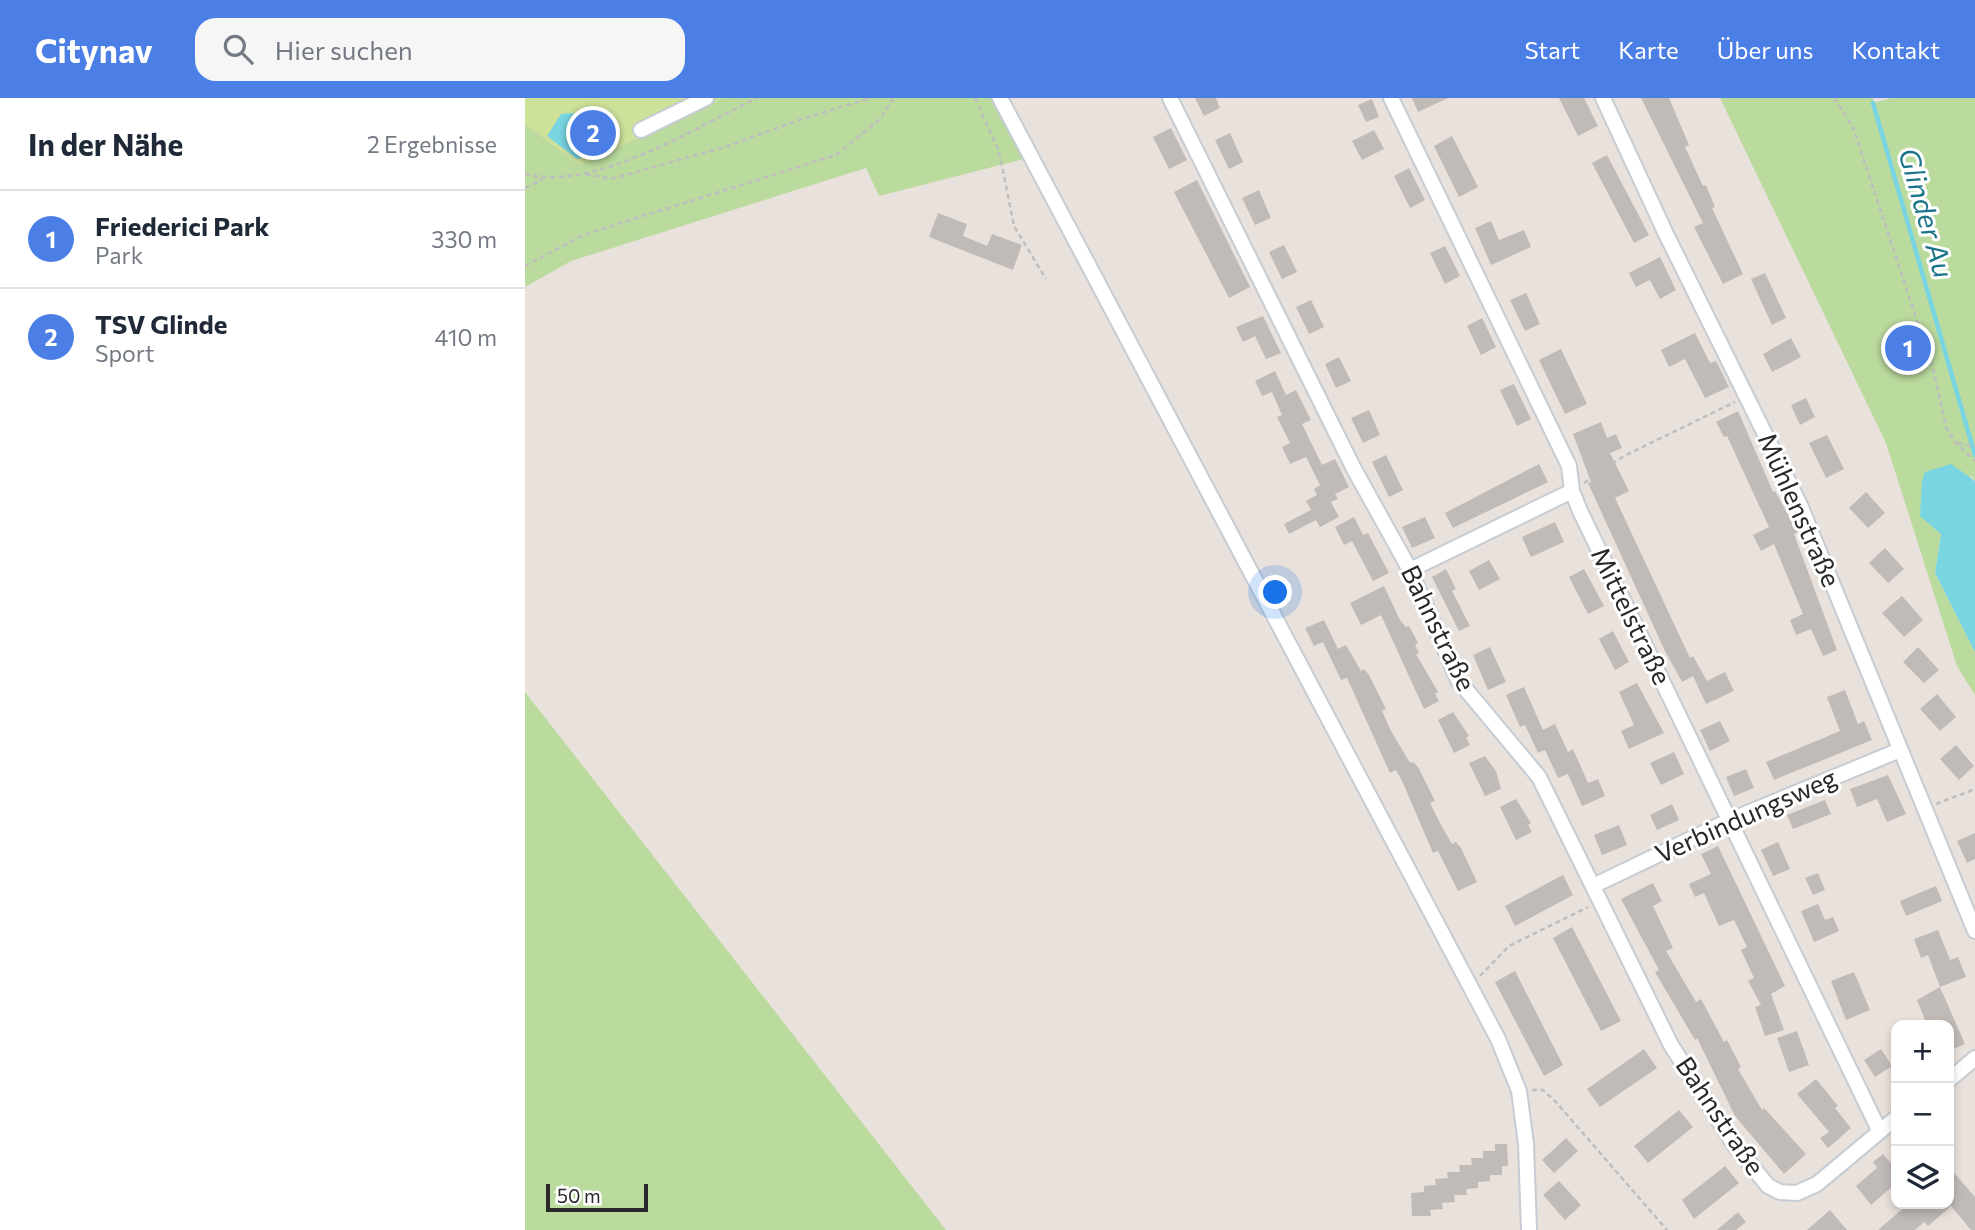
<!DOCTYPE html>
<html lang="de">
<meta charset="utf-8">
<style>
body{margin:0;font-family:Commissioner,sans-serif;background:#f6f6f7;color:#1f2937}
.controls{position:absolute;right:21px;bottom:21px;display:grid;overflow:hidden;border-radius:14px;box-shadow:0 4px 10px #0003}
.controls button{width:63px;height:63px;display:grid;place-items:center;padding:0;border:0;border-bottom:2px solid #e0e1e3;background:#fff;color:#1f2937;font:35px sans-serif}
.scale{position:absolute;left:21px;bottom:18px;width:102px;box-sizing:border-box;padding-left:7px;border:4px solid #282828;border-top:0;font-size:19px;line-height:24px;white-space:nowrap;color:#282828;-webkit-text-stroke:5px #fff;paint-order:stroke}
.you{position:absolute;left:751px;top:495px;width:24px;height:24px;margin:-18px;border:5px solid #fff;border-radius:50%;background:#1a73e8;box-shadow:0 0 0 10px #1a73e833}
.badge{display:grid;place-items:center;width:46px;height:46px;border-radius:50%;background:#4b7fe6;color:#fff;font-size:23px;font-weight:700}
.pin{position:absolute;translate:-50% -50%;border:4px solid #fff;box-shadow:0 2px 7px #0006}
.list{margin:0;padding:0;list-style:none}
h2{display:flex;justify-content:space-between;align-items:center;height:91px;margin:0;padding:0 28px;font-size:30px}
h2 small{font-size:23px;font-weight:400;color:#747a83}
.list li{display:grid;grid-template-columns:46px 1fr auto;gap:21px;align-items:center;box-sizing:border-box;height:98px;padding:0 28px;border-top:2px solid #e0e1e3}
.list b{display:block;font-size:26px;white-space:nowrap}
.list p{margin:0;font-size:23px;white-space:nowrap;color:#747a83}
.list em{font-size:23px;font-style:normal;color:#747a83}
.icon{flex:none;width:38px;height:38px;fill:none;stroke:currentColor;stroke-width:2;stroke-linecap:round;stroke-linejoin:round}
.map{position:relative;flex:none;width:1450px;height:1132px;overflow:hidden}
header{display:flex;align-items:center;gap:42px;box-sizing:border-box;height:98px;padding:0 35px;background:#4b7fe6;color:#fff}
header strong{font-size:33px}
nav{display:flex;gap:38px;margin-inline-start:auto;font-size:24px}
.search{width:490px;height:63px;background:#f6f6f7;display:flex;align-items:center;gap:18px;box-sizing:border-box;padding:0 24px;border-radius:21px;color:#747a83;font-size:26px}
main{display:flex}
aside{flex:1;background:#fff}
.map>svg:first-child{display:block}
.green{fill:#bbda9d}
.pitch{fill:#cde199}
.water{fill:#78d5e1}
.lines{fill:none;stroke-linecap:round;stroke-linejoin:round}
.stream{stroke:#78d5e1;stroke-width:4.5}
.building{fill:#c1bbb8}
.minor-casing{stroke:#c6ccd4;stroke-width:18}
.path{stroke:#bebebe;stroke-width:2.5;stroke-dasharray:5 3.5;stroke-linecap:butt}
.minor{stroke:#fff;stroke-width:14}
.labels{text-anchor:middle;stroke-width:6;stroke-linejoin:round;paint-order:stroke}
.street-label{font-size:26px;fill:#282828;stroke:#fff}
.water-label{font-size:28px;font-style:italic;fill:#1b7489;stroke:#fff}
</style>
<header>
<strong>Citynav</strong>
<div class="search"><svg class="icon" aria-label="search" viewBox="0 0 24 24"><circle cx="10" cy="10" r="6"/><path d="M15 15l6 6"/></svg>Hier suchen</div>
<nav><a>Start</a><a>Karte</a><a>Über uns</a><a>Kontakt</a></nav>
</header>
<main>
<aside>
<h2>In der Nähe<small>2 Ergebnisse</small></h2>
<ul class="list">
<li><span class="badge">1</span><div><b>Friederici Park</b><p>Park</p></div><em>330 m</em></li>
<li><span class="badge">2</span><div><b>TSV Glinde</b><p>Sport</p></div><em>410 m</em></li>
</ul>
</aside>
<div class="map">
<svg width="1450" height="1132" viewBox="0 0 1450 1132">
<rect width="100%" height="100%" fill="#e9e1db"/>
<path class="green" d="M 198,0 L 466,0 L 499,61 L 354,98 L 341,70 L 46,163 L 0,189 L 0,26 L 55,67 Z
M 1195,0 L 1348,0 L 1348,5 L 1366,0 L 1450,0 L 1450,383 L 1446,378 L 1416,435 L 1410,475 L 1450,554 L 1450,597 L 1432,568 L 1361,345 Z
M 0,594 L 421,1132 L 0,1132 Z"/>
<path class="pitch" d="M 0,0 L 198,0 L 55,67 L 0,26 Z"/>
<path class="water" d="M 48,15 L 66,26 L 78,41 L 65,58 L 52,61 L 22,38 L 36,16 Z
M 1426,366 L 1450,383 L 1450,554 L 1410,475 L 1416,436 L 1395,418 L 1397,383 L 1400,374 Z"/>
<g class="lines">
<path class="stream" d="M 1348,5 L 1450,357"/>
</g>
<path class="building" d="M 670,0 L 691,0 L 695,10 L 679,18 Z
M 887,0 L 923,0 L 893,14 Z
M 1034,0 L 1059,0 L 1073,28 L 1053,38 Z
M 1116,0 L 1144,0 L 1164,47 L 1160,49 L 1178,88 L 1181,87 L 1190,109 L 1187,110 L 1218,176 L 1198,186 L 1169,129 L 1178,125 Z
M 847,1 L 854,19 L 841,24 L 833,7 Z
M 646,30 L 662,62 L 644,71 L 628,39 Z
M 849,32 L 859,51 L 837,62 L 827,43 Z
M 705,35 L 718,64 L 704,71 L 690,42 Z
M 927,38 L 953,89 L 934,99 L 909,48 Z
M 1082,57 L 1124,137 L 1109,145 L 1067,65 Z
M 884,70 L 900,102 L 885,110 L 869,78 Z
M 672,82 L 725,189 L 704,200 L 649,94 Z
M 734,92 L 746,120 L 730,127 L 717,100 Z
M 413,115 L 442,126 L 438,138 L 462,148 L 467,136 L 497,147 L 488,172 L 404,139 Z
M 966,123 L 974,142 L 999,132 L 1006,149 L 966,167 L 950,130 Z
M 759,147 L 772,174 L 757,181 L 744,154 Z
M 920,148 L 935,178 L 920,186 L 905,155 Z
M 1135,159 L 1151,192 L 1135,201 L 1125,182 L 1111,189 L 1104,175 Z
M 1240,175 L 1261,220 L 1247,227 L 1226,181 Z
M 1001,195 L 1015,226 L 1000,233 L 985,202 Z
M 786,202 L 799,229 L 784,236 L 771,209 Z
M 738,218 L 756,255 L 741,261 L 730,238 L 718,244 L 711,229 Z
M 957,220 L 971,249 L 956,257 L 942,228 Z
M 1170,235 L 1185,265 L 1191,263 L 1204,289 L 1180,300 L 1160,261 L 1144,269 L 1136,252 Z
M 1266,240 L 1276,259 L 1247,274 L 1238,256 Z
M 1036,251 L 1062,306 L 1040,316 L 1014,262 Z
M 814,259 L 826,283 L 811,290 L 800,266 Z
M 750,273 L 761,297 L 771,292 L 786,322 L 777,326 L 797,367 L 810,361 L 824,389 L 810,396 L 813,401 L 806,404 L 814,419 L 795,429 L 791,422 L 764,436 L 759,426 L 786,412 L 781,403 L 792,397 L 789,391 L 795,387 L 781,359 L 765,366 L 757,349 L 765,345 L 752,319 L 757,317 L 747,294 L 737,298 L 730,283 Z
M 989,286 L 1006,321 L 992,328 L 975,292 Z
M 1281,300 L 1290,319 L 1275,327 L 1266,307 Z
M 844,312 L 855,337 L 838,345 L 826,320 Z
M 1213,313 L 1248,394 L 1250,393 L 1273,434 L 1269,436 L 1312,552 L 1298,558 L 1286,531 L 1271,537 L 1265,522 L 1278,516 L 1249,446 L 1236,453 L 1228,437 L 1244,429 L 1202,338 L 1199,339 L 1191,324 Z
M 1076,324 L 1082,340 L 1091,336 L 1097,350 L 1085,355 L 1104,393 L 1090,400 L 1165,560 L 1168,558 L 1182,583 L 1200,574 L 1209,593 L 1181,606 L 1168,578 L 1157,584 L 1140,553 L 1063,385 L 1066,384 L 1048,336 Z
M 1302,337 L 1319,371 L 1301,380 L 1284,345 Z
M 861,357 L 878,392 L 864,399 L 847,364 Z
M 1014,366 L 1023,384 L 928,430 L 920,415 Z
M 1341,394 L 1360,415 L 1343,430 L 1324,410 Z
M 829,419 L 838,437 L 843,435 L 864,475 L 848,483 L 827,443 L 819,447 L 810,429 Z
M 900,419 L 910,440 L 887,450 L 877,429 Z
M 1030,424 L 1039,444 L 1006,459 L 997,439 Z
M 1360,450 L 1379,471 L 1363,485 L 1344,465 Z
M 964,462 L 975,481 L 954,492 L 944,473 Z
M 921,471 L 931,491 L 927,493 L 945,528 L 934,533 L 907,479 Z
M 1059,471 L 1079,508 L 1063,516 L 1044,479 Z
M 859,488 L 875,522 L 881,529 L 884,528 L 893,545 L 890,547 L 894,555 L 891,556 L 913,594 L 910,596 L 914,603 L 899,611 L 856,517 L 836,527 L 825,505 Z
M 1377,498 L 1398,522 L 1379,539 L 1357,515 Z
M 799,522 L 813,551 L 821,547 L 836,573 L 839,571 L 844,577 L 861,611 L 857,613 L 866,633 L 885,665 L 888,664 L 893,669 L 910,703 L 905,705 L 916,727 L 927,746 L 931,744 L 936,750 L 952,784 L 933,793 L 913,753 L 908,755 L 878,685 L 871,672 L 865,675 L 822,580 L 816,582 L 798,544 L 789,548 L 780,530 Z
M 1088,533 L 1104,564 L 1090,572 L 1074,541 Z
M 965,549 L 981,584 L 963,592 L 948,557 Z
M 1393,549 L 1414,572 L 1399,585 L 1378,564 Z
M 1112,585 L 1139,635 L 1104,651 L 1096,633 L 1109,627 L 1094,594 Z
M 999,589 L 1018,632 L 1030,626 L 1043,654 L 1048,651 L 1063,685 L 1073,681 L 1080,698 L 1057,708 L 1043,676 L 1033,680 L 1020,652 L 1013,655 L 1000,627 L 995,629 L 981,597 Z
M 1320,592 L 1333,626 L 1339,623 L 1347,642 L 1249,682 L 1241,664 L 1315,633 L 1302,599 Z
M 1412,596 L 1431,619 L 1415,633 L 1395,611 Z
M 928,614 L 944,638 L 941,640 L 945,647 L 929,655 L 913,622 Z
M 1195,623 L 1205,643 L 1185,653 L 1175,632 Z
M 1431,647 L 1449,668 L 1434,682 L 1415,661 Z
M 1149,654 L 1159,676 L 1136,687 L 1125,665 Z
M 960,658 L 971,673 L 976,691 L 960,698 L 944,665 Z
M 1221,671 L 1229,690 L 1209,698 L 1201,679 Z
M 1363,677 L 1381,716 L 1362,724 L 1352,701 L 1332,709 L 1325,691 Z
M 991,701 L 1006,725 L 1003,727 L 1007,734 L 991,742 L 975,709 Z
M 1300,702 L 1306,716 L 1268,731 L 1262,717 Z
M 1147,706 L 1154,722 L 1132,732 L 1125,717 Z
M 1094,727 L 1102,747 L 1077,757 L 1069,737 Z
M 1450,735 L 1450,761 L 1442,765 L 1432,743 Z
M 1253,744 L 1265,771 L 1248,778 L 1236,752 Z
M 1193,748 L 1260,888 L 1246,896 L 1259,932 L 1240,938 L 1230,909 L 1236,907 L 1223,883 L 1229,880 L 1216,852 L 1222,849 L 1209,822 L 1194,828 L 1179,795 L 1170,799 L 1164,786 L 1186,776 L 1176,756 Z
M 1293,775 L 1300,792 L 1288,797 L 1280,780 Z
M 1038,777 L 1048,797 L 990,828 L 980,808 Z
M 1128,785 L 1137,803 L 1128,808 L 1148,850 L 1141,853 L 1171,904 L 1176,901 L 1199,944 L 1202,942 L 1216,969 L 1213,971 L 1237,1012 L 1239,1010 L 1281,1056 L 1259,1076 L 1210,1018 L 1172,940 L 1170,942 L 1130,874 L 1134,872 L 1096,801 Z
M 1411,788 L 1417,803 L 1381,818 L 1375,803 Z
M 1293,806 L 1300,822 L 1308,819 L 1314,833 L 1289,844 L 1276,813 Z
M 1047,829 L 1096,923 L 1076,933 L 1028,840 Z
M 1413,832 L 1425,862 L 1433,859 L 1441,879 L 1415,889 L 1403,857 L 1396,860 L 1389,841 Z
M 990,873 L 1038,967 L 1019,978 L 970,884 Z
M 1329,874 L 1345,912 L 1321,922 L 1306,883 Z
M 1415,889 L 1440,946 L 1424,953 L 1424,927 L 1402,927 L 1392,902 Z
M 1272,933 L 1284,967 L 1264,974 L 1252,940 Z
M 1119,951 L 1132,970 L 1075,1009 L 1062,991 Z
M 1356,951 L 1367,968 L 1350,979 L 1339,962 Z
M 1291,981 L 1313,1008 L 1310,1010 L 1326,1030 L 1303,1050 L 1295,1040 L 1304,1034 L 1272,996 Z
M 1154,1012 L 1168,1029 L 1123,1065 L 1109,1048 Z
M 1041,1040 L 1053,1053 L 1029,1075 L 1017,1062 Z
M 970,1046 L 982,1046 L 983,1068 L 977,1068 L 977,1077 L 965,1077 L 965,1083 L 953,1084 L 953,1090 L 941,1091 L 942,1097 L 929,1097 L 930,1104 L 917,1105 L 918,1111 L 905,1112 L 906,1118 L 887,1118 L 886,1095 L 899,1094 L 899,1088 L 911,1087 L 910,1081 L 923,1080 L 922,1074 L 935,1074 L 934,1067 L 947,1067 L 946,1060 L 958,1060 L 958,1053 L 970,1053 Z
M 1358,1056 L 1371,1071 L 1371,1085 L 1346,1107 L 1331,1088 L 1352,1070 L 1348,1064 Z
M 1200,1068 L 1214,1085 L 1169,1121 L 1157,1102 Z
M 1424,1069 L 1450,1099 L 1450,1132 L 1446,1132 L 1426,1108 L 1403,1128 L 1399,1124 L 1390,1132 L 1353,1132 L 1383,1106 L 1424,1106 Z
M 1034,1083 L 1056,1107 L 1040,1122 L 1018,1097 Z
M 1305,1112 L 1322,1132 L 1282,1132 L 1296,1120 Z
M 1213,1114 L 1221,1124 L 1211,1132 L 1192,1132 Z"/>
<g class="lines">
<g class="minor-casing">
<path id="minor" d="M 475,0 L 973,941 L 994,993 L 1001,1046 L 1004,1132
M 645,0 L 829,371 L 885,472 L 933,582 L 1014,679 L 1146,947 L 1208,1045 L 1243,1088 L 1255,1094 L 1272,1095 L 1292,1086 L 1371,1020
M 866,0 L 1044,368 L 1047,393 L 1055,413 L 1354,1032
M 1078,0 L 1141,136 L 1275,407 L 1450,833
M 116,32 L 181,0
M 885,472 L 1047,393
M 1068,788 L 1203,723 L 1375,652
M 1424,982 L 1450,960"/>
</g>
<path class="path" d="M 450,0 L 474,53 L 489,128 L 521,181
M 1309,0 L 1328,29 L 1409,274 L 1421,329 L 1431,345 L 1450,363
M 0,76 C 69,94 170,30 232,0
M 61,76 L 86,81 L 200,49 L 277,21 L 346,0
M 0,90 L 18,81
M 0,168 L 58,137 L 311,57 L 354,22 L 369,0
M 1433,345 L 1450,349
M 1059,385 L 1099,358 L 1210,304
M 1411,706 L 1450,691
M 955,878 L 984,848 L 1063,809
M 1007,992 L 1018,992 L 1030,1003 L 1142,1132"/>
<use href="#minor" class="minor"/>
</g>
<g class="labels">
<g class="street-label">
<text transform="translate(1274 412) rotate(66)" y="9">Mühlenstraße</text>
<text transform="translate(1106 518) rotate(64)" y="9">Mittelstraße</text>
<text transform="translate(913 530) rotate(64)" y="9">Bahnstraße</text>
<text transform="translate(1221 718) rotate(-24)" y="9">Verbindungsweg</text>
<text transform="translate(1195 1018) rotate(56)" y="9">Bahnstraße</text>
</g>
<g class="water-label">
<text transform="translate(1401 115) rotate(74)" y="10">Glinder Au</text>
</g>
</g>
</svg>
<div class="controls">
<button>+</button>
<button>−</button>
<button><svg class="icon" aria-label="layers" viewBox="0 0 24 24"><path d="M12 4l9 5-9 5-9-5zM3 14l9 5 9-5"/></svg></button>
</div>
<div class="scale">50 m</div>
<div class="you"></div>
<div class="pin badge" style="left:1383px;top:250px">1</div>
<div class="pin badge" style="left:68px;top:35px">2</div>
</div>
</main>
